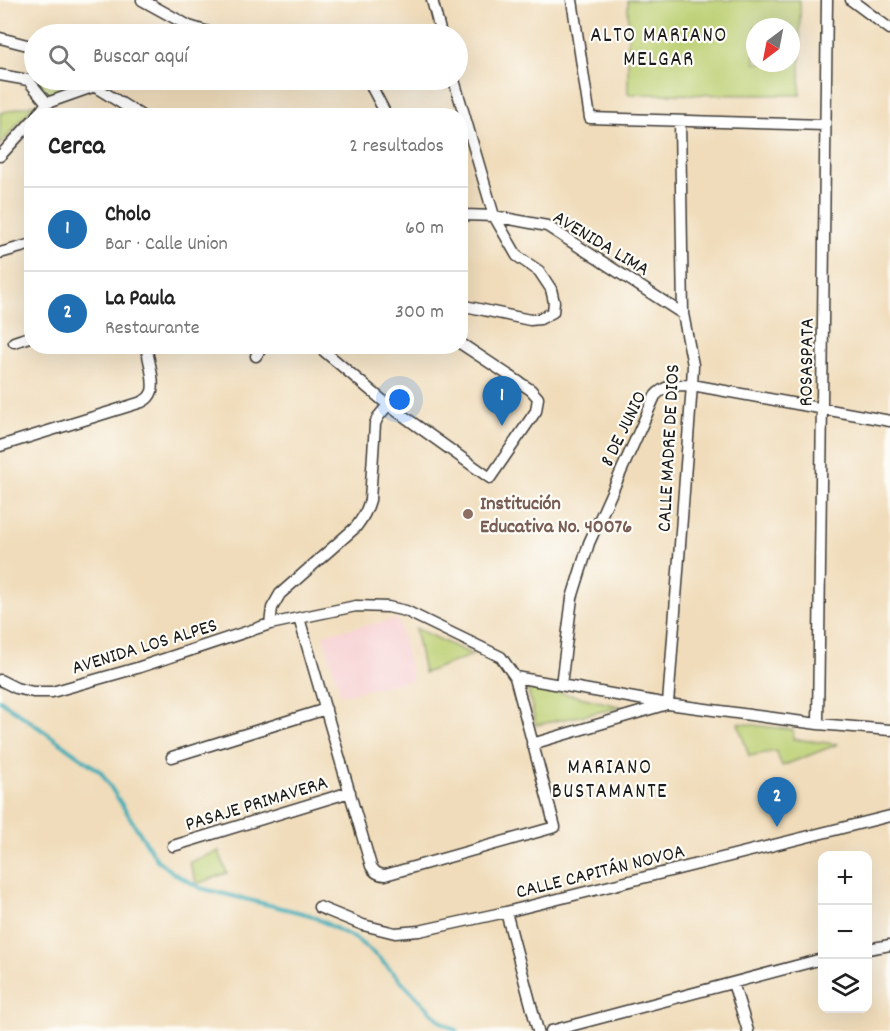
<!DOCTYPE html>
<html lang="es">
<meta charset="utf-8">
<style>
body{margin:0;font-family:Dekko,sans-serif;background:#f2f2f2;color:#222}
.controls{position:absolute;right:18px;bottom:18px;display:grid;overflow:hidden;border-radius:12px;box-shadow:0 6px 24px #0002}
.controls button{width:54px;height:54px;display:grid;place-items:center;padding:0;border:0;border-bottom:2px solid #e0e0e0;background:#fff;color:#222;font:30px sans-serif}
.compass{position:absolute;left:746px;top:18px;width:54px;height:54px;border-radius:50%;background:#fff;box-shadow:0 6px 24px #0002;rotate:212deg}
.you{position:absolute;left:400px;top:400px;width:21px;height:21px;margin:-15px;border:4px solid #fff;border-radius:50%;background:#1a73e8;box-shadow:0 0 0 9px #1a73e833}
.badge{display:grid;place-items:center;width:39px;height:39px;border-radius:50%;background:#1f6fb2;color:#fff;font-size:20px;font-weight:700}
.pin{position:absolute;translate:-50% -50px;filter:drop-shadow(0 2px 3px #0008)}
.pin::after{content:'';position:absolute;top:32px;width:21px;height:18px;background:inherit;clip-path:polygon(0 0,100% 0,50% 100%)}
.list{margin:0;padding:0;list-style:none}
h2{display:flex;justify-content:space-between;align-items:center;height:78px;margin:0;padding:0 24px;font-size:26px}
h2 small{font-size:20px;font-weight:400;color:#767676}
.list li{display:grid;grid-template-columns:39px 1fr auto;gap:18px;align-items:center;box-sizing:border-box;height:84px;padding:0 24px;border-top:2px solid #e0e0e0}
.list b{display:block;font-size:22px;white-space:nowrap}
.list p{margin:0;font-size:20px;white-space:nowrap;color:#767676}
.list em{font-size:20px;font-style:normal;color:#767676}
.icon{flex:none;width:33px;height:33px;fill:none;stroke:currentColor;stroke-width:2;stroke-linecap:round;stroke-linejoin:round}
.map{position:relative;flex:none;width:890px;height:1031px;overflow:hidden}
.search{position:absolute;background:#fff;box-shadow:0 6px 24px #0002;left:24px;top:24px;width:444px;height:66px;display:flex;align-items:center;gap:15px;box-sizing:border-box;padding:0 21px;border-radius:33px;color:#767676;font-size:22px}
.panel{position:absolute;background:#fff;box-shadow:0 6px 24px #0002;left:24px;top:108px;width:444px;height:246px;border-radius:24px}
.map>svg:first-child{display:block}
.built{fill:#f7cfd2}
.green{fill:#bdd074;stroke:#6c7648;stroke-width:1.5;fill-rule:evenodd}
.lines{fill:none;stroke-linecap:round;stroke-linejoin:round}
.stream{stroke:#3aabb6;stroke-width:4}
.minor-casing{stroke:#3c3934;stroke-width:13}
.minor{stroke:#fff;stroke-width:10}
.education-dot{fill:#8d6e63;stroke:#fdfcf7;stroke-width:2}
.labels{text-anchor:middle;stroke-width:4.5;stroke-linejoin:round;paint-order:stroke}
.street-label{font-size:20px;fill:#1c1c1c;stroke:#fdfcf7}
.education-label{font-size:20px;font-weight:bold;fill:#785e54;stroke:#fdfcf7;text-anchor:start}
.neighbourhood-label{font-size:21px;letter-spacing:1.5px;fill:#1c1c1c;stroke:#fdfcf7}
</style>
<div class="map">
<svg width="890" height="1031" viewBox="0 0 890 1031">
<rect width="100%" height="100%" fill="#fdfcf7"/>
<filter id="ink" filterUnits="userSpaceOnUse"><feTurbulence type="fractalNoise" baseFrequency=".0167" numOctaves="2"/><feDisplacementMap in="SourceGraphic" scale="12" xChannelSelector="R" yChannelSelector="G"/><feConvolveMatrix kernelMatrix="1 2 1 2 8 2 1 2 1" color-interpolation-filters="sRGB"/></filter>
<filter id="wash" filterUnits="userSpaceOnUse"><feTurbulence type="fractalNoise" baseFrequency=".008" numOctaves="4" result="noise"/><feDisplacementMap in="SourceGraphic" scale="24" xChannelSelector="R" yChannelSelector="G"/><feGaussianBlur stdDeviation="1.35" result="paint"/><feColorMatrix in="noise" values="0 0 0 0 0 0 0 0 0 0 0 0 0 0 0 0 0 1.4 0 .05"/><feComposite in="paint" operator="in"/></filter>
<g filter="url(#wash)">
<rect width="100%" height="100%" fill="#f0dcba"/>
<path class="built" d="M 398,619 L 413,680 L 341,695 L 323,634 Z"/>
<path class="green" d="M 628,0 L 800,0 L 800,95 L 628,94 ZM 755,27 L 791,27 L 791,63 L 755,63 Z
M 35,80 L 68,80 L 70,89 L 47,95 Z
M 35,104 L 0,145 L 0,113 Z
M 415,628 L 473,655 L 424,673 Z
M 527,685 L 623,707 L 536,725 Z
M 738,723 L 793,730 L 793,739 L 838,744 L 782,766 L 776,751 L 749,756 Z
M 219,851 L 227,873 L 197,884 L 189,862 Z"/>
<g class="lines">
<path class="stream" d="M 0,700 L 101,772 L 157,860 L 175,874 L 200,888 L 310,915 L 356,939 L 379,958 L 440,1021 L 457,1031"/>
</g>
</g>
<g filter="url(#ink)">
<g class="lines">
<g class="minor-casing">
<path id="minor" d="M 142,0 L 189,26 L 215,34
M 432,0 L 441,34
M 572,0 L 590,118 L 825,125
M 851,0 L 890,29
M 0,38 L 27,45 L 34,49
M 0,75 L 28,80 L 47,103
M 84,80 L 142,116
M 368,80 L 387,116
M 454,80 L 494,216 L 517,256 L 539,271 L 551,289 L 554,302 L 553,312 L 540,319 L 530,320 L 460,305
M 47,103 L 95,86
M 37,116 L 47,103
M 0,156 L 32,121
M 460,213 L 464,215 L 494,216 L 547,226 L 683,314
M 0,253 L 32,244
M 14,342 L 32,336
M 318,346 L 388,405 L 490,478 L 536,411 L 538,398 L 531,390 L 460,343
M 256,356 L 263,346
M 0,446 L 142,402 C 147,399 150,397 152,391 C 155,381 148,357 146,346
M 270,624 L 272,608 L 280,594 L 356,527 C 363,518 367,511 370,500 L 375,424 L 378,417 L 388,405
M 515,677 L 668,704 L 818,724 L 890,730
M 0,680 L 16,688 L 33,692 L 52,692 L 137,668 L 270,624 L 356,606 L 388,607 L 406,611 L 501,657 L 515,677 L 555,827 L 385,875 C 378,875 374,872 371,866 L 299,618
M 561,685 L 572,598 L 589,543 L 655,396 C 665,384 677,385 692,385 L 890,421
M 668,704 L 692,385 L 693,365 L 683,314 L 680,121
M 818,724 L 827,0
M 532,744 L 664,705
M 172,757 L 326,709
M 173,846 L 350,792
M 319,907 L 363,925 L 395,933 L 419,931 L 506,912 L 890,816
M 506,912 L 538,1031
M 868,949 L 890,945
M 733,983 L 748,1031
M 551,1031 L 822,959"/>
</g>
<use href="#minor" class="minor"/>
</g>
</g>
<circle class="education-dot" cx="468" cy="514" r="6"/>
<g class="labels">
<g class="street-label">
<text transform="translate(602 242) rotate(31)" y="7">AVENIDA LIMA</text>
<text transform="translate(805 362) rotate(-89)" y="7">ROSASPATA</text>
<text transform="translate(622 428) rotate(-64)" y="7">8 DE JUNIO</text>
<text transform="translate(667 448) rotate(-87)" y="7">CALLE MADRE DE DIOS</text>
<text transform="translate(144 645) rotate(-17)" y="7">AVENIDA LOS ALPES</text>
<text transform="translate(256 802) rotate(-17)" y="7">PASAJE PRIMAVERA</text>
<text transform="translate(600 870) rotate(-14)" y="7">CALLE CAPITÁN NOVOA</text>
</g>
<g class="education-label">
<text x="480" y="509">Institución<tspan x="480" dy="23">Educativa No. 40076</tspan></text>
</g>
<g class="neighbourhood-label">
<text x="659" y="41">ALTO MARIANO<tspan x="659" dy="24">MELGAR</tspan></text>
<text x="610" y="773">MARIANO<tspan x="610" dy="24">BUSTAMANTE</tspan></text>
</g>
</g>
</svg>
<div class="controls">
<button>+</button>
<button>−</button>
<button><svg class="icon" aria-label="layers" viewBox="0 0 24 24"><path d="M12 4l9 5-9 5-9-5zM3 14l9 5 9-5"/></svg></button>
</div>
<svg class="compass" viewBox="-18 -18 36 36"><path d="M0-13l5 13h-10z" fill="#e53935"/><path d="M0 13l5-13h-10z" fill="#767676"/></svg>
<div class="you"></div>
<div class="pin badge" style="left:502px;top:426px">1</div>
<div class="pin badge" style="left:777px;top:827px">2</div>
<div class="search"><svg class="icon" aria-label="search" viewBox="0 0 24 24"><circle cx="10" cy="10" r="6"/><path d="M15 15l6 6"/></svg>Buscar aquí</div>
<section class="panel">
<h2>Cerca<small>2 resultados</small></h2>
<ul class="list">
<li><span class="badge">1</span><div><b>Cholo</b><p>Bar · Calle Union</p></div><em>60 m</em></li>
<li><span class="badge">2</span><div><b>La Paula</b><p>Restaurante</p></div><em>300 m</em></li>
</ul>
</section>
</div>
